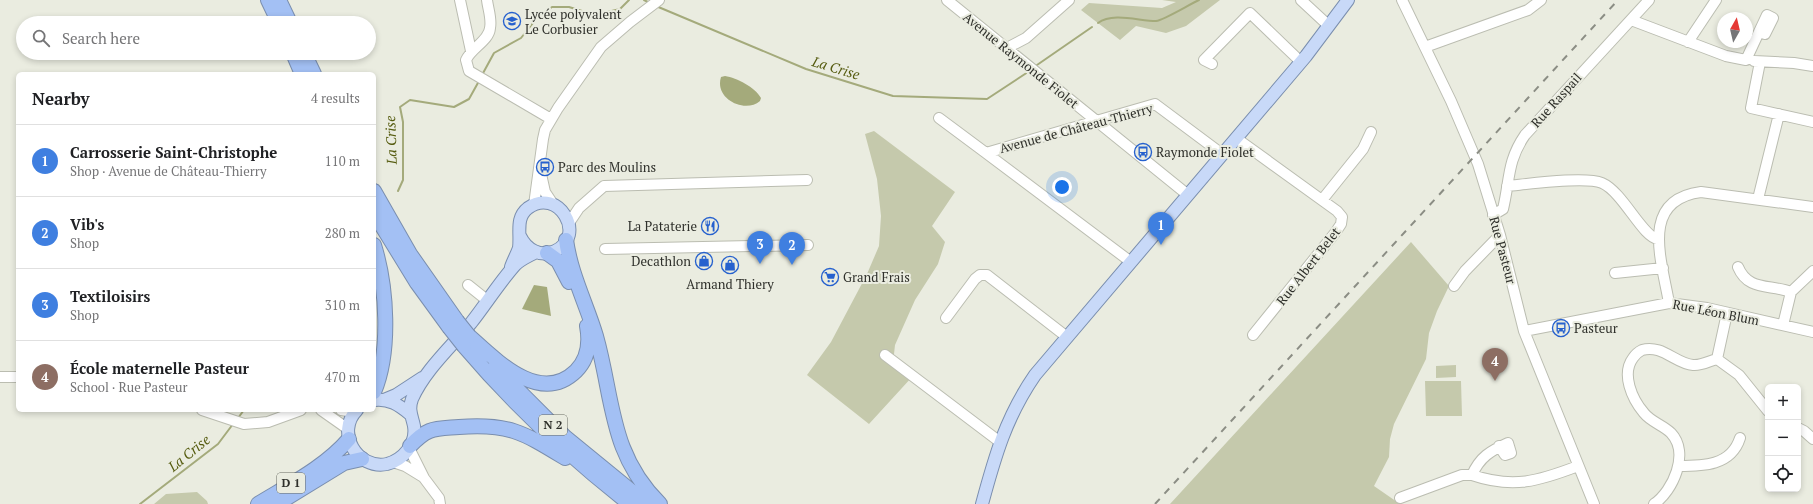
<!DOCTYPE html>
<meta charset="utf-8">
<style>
body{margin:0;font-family:"PT Serif",serif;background:#f2f2f2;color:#202124}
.controls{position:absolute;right:12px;bottom:12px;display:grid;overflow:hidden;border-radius:6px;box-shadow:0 2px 6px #0003}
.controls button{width:36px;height:36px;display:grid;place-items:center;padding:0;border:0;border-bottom:1px solid #e0e0e0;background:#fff;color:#202124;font:20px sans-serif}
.compass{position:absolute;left:1717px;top:12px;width:36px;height:36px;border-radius:50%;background:#fff;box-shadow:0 2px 6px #0003;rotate:8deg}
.you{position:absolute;left:1062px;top:187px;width:14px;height:14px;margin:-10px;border:3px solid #fff;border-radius:50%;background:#1a73e8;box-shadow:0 0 0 6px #1a73e833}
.badge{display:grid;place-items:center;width:26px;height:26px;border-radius:50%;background:#2661ce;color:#fff;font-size:13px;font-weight:700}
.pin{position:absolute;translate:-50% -33px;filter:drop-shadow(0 1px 2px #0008)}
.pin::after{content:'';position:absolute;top:21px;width:14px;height:12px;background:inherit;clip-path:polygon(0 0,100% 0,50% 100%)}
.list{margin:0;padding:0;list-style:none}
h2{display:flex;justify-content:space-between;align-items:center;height:52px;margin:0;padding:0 16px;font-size:17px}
h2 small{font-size:13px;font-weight:400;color:#757577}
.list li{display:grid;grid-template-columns:26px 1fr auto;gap:12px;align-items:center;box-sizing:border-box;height:72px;padding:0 16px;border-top:1px solid #e0e0e0}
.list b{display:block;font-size:15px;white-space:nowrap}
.list p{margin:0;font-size:13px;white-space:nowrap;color:#757577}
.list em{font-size:13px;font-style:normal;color:#757577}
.icon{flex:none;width:22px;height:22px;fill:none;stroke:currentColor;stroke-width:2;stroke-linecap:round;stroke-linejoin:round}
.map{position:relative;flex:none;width:1813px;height:504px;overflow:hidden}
.search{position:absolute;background:#fff;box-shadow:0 2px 6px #0003;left:16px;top:16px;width:360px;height:44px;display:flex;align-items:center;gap:10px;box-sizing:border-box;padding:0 14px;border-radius:22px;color:#757577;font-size:15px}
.panel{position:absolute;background:#fff;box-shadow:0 2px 6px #0003;left:16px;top:72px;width:360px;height:340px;border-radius:6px}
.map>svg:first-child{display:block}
.green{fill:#c5c9ac}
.water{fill:#a4aa7b}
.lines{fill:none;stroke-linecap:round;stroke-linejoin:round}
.stream{stroke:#a4aa7b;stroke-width:2}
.minor-casing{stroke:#bbbdb1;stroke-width:12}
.major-casing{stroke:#7a8eae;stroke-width:14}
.highway-casing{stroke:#7a8eae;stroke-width:16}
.minor{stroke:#fff;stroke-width:10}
.major{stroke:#c8d9f8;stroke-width:12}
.highway{stroke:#a3c0f4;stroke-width:14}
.rail{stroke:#8b8d84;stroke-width:2;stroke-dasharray:7 7;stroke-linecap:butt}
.highway-bridge-casing{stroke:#7a8eae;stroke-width:16;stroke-linecap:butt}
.highway-bridge{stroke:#a3c0f4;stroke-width:14}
.labels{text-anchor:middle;stroke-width:4;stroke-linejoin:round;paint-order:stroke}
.shield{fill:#eaece0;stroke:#676861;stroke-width:1}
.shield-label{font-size:12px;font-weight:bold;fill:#2f302b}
.poi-label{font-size:13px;fill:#2f302b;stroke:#eaece0;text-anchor:start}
.street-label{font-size:13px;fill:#2f302b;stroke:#eaece0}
.water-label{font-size:14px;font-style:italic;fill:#565c10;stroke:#eaece0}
</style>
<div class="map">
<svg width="1813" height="504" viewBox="0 0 1813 504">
<rect width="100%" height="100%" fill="#eaece0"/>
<path class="green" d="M 1162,0 L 1220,0 L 1186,26 L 1166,33 L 1136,26 L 1120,40 L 1081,10 L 1089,3 L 1162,8 L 1176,2 Z
M 874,131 L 955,192 L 932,226 L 945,242 L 938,264 L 915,300 L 895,345 L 893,363 L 912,377 L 869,424 L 807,375 L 831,342 L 867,274 L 879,246 L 881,216 L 877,179 L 865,134 Z
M 1411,242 L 1449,286 L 1437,311 L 1429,333 L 1426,359 L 1394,424 L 1390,439 L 1389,457 L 1374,486 L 1400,504 L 1170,504 Z
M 1456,365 L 1456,377 L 1436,378 L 1436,366 Z
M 1425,381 L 1461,381 L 1462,416 L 1426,416 Z
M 197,492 L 207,501 L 208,504 L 154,504 L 166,494 Z"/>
<path class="water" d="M 725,76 C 737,78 755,87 761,98 L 760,101 C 745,114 714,99 721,77 Z
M 534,285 L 547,287 L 551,316 L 522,309 Z"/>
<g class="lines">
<path class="stream" d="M 644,0 L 650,3
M 656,6 L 806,69 L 893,96 L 987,99 L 1028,72
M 1098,23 C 1113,12 1139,21 1156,21 C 1164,20 1190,4 1199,0
M 1037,65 L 1092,27
M 482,75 L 494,53 L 521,38 L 537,18 L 552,7 L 569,7 L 595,15 L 620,9 L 629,0
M 398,191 L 403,180 L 403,122 L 400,107 L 410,100 L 454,107 L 469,99 L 479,81
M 238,418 L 244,410
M 140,504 L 218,444 L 233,424"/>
<g class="minor-casing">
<path id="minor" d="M 460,0 L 471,51
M 487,0 C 488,9 492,19 490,28 C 489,41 471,48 466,60 L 469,71 L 551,119
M 947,0 L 1188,195
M 1301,0 L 1329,26
M 1402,0 L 1451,101 L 1478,164 L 1500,235 L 1524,331 L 1594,504
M 1631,20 L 1726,56 L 1746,60 L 1759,32 L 1765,34 L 1773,18 L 1767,15 L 1759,32
M 1688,42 L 1716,0
M 1425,47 L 1528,10 L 1541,0
M 1007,48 L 1026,38 L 1069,0
M 1754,61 L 1794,63 L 1813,66
M 1760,62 L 1751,108 L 1813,122
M 1212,64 L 1204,60 L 1250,13 L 1301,62
M 939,118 L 986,153
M 1236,138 L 1337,211 L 1342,217 L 1341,224 L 1335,233 L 1253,335
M 541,174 L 545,192 L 553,204
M 1507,186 C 1528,184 1585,176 1602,183 C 1623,192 1643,238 1658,239
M 1758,199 L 1779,114
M 1322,200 L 1363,149 L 1371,132
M 534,205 L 543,139 L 545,130 L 558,108 L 601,47 L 630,22 L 659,0
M 1493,215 L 1503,209 C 1510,180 1507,161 1525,135 L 1649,0
M 569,223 L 579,208 L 604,186 L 807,180
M 605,249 L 808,245
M 1131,262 L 986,153 L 1155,104 L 1222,154
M 1738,267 C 1748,291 1769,284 1791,292
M 1615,273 L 1663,268
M 468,285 L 488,301
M 1454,286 L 1465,271 L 1500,235
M 1669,303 C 1662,261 1639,200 1701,192 L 1813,207
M 1727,313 L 1717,359 L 1739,375 L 1768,411
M 946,318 L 975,279 L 980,275 L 987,275 L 1067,337
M 1783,325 L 1791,292 L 1813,271
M 1524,331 L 1669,303 L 1707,308 L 1813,332
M 885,355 L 1000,442
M 0,377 L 18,377
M 202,410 L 244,424 L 268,422 L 301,410
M 321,410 L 348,429
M 341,410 L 355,412
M 1798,428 L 1804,431 L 1813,439
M 409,448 L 424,478 L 439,498 L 440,504
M 393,462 L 405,466 L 423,477
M 1678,466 C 1703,466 1731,466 1740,438
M 1472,475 C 1513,489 1539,481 1578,466
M 1400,498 L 1462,475 L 1472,475 C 1480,457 1490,451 1508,443 L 1511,453 L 1505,455 L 1499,446
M 1654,504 C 1673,491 1690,453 1671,433 C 1663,425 1651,422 1644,413 C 1632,399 1621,374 1633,358 C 1635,355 1638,352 1642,350 C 1662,344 1676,364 1693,365 C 1701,366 1709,361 1717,359"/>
</g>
<g class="major-casing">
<path id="major" d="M 511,267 C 513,261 517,254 519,248 C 521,233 515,218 528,208 C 558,186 588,236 555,251 C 540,258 526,249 520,236
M 374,400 C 389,398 399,405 410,414
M 384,400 L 396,395 L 422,378
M 357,410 C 335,432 357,470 387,464 C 403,460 417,444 414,426 C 412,416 408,410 412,399 C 425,370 451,347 471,323 C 486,304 499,283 515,265 C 521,259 529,256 536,252
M 982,504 C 995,456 1006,417 1035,375 L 1306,56 L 1348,0"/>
</g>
<g class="highway-casing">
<path id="highway" d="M 268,0 L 279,23
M 279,0 L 290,23
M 293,53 L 302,74
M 304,53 L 314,74
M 374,191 L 410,254 L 457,321
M 374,213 L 417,283 L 449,327
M 566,240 C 571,275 586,303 596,336 C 614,400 609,453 660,504
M 374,245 C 387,287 391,351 374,392
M 547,253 L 558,261 L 569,282
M 469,336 C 496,360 540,406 576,371 C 588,359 590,342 587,326
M 464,346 C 514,405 570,457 630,504
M 495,367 L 565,437 L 647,504
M 410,446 C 428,427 434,429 459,427 C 509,423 524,433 565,458
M 258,504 C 289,485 325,467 349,439
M 277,504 L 344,463 L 362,459"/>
</g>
<use href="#minor" class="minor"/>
<use href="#major" class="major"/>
<use href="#highway" class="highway"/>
<path class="rail" d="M 1155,504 L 1618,0"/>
<g class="highway-bridge-casing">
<path id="highway-bridge" d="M 457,321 L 469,336
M 449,327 L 464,346"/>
</g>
<use href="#highway-bridge" class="highway-bridge"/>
</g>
<defs>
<g id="school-ring" transform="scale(0.9)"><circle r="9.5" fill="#eaece0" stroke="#2661ce" stroke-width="1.5"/><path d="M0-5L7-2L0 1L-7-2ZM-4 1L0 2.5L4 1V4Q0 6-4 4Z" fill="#2661ce"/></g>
<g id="bus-ring" transform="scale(0.9)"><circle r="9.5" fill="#eaece0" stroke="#2661ce" stroke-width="1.5"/><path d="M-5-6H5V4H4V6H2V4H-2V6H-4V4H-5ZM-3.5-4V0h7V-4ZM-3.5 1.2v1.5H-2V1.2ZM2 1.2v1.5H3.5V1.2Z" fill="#2661ce"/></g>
<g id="restaurant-ring" transform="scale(0.9)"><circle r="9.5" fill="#eaece0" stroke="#2661ce" stroke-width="1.5"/><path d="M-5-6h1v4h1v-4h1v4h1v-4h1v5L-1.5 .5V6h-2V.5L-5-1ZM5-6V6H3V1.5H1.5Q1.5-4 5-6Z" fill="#2661ce"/></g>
<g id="shop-ring" transform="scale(0.9)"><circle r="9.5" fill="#eaece0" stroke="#2661ce" stroke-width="1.5"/><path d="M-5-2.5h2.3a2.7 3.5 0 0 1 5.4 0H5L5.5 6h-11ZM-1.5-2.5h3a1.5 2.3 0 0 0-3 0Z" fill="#2661ce"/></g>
<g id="supermarket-ring" transform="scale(0.9)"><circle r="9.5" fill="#eaece0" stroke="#2661ce" stroke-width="1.5"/><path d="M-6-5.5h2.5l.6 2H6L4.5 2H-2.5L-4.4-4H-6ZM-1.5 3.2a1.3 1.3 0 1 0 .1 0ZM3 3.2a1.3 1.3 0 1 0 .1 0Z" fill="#2661ce"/></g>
</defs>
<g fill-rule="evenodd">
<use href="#school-ring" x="512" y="21"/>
<use href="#bus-ring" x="1143" y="152"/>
<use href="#bus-ring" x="545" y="167"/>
<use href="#restaurant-ring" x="710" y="226"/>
<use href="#shop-ring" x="704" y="261"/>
<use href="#shop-ring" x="730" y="265"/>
<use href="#supermarket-ring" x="830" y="277"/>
<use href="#bus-ring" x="1561" y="328"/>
</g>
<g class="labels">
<g class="shield">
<rect x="539" y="415" width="28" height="20" rx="3"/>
<rect x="277" y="473" width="28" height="20" rx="3"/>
</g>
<g class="shield-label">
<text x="553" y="429">N 2</text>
<text x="291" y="487">D 1</text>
</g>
<g class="poi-label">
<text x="525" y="19">Lycée polyvalent<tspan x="525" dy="15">Le Corbusier</tspan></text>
<text x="1156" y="157">Raymonde Fiolet</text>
<text x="558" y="172">Parc des Moulins</text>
<text x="697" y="231" text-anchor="end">La Pataterie</text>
<text x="691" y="266" text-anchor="end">Decathlon</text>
<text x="843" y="282">Grand Frais</text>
<text x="730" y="289" text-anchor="middle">Armand Thiery</text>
<text x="1574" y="333">Pasteur</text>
</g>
<g class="street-label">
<text transform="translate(1021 60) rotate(39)" y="5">Avenue Raymonde Fiolet</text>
<text transform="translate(1556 100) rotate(-48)" y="5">Rue Raspail</text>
<text transform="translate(1076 128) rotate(-15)" y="5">Avenue de Château-Thierry</text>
<text transform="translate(1503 250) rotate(75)" y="5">Rue Pasteur</text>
<text transform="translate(1308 266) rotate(-52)" y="5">Rue Albert Belet</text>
<text transform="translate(1716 312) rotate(11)" y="5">Rue Léon Blum</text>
</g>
<g class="water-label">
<text transform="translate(836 68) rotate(17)" y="5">La Crise</text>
<text transform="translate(391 140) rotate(-92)" y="5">La Crise</text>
<text transform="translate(189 453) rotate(-39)" y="5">La Crise</text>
</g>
</g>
</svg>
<div class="controls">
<button>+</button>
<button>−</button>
<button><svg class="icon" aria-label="locate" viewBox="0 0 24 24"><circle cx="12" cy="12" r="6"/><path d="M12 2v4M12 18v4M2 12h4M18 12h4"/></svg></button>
</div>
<svg class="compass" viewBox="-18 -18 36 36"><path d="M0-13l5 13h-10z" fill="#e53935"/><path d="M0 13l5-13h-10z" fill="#757577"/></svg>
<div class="you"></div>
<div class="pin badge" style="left:1161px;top:245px;background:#3f7fe0">1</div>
<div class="pin badge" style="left:792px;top:265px;background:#3f7fe0">2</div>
<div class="pin badge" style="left:760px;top:264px;background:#3f7fe0">3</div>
<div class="pin badge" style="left:1495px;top:381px;background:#8d6e63">4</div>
<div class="search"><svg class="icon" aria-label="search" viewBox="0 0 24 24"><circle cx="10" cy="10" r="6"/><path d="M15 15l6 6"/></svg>Search here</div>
<section class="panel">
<h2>Nearby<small>4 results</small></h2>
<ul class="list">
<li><span class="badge" style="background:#3f7fe0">1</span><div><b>Carrosserie Saint-Christophe</b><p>Shop · Avenue de Château-Thierry</p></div><em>110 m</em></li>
<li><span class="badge" style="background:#3f7fe0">2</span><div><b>Vib's</b><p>Shop</p></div><em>280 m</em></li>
<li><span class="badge" style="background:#3f7fe0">3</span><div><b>Textiloisirs</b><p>Shop</p></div><em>310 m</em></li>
<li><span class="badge" style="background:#8d6e63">4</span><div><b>École maternelle Pasteur</b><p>School · Rue Pasteur</p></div><em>470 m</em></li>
</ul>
</section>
</div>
